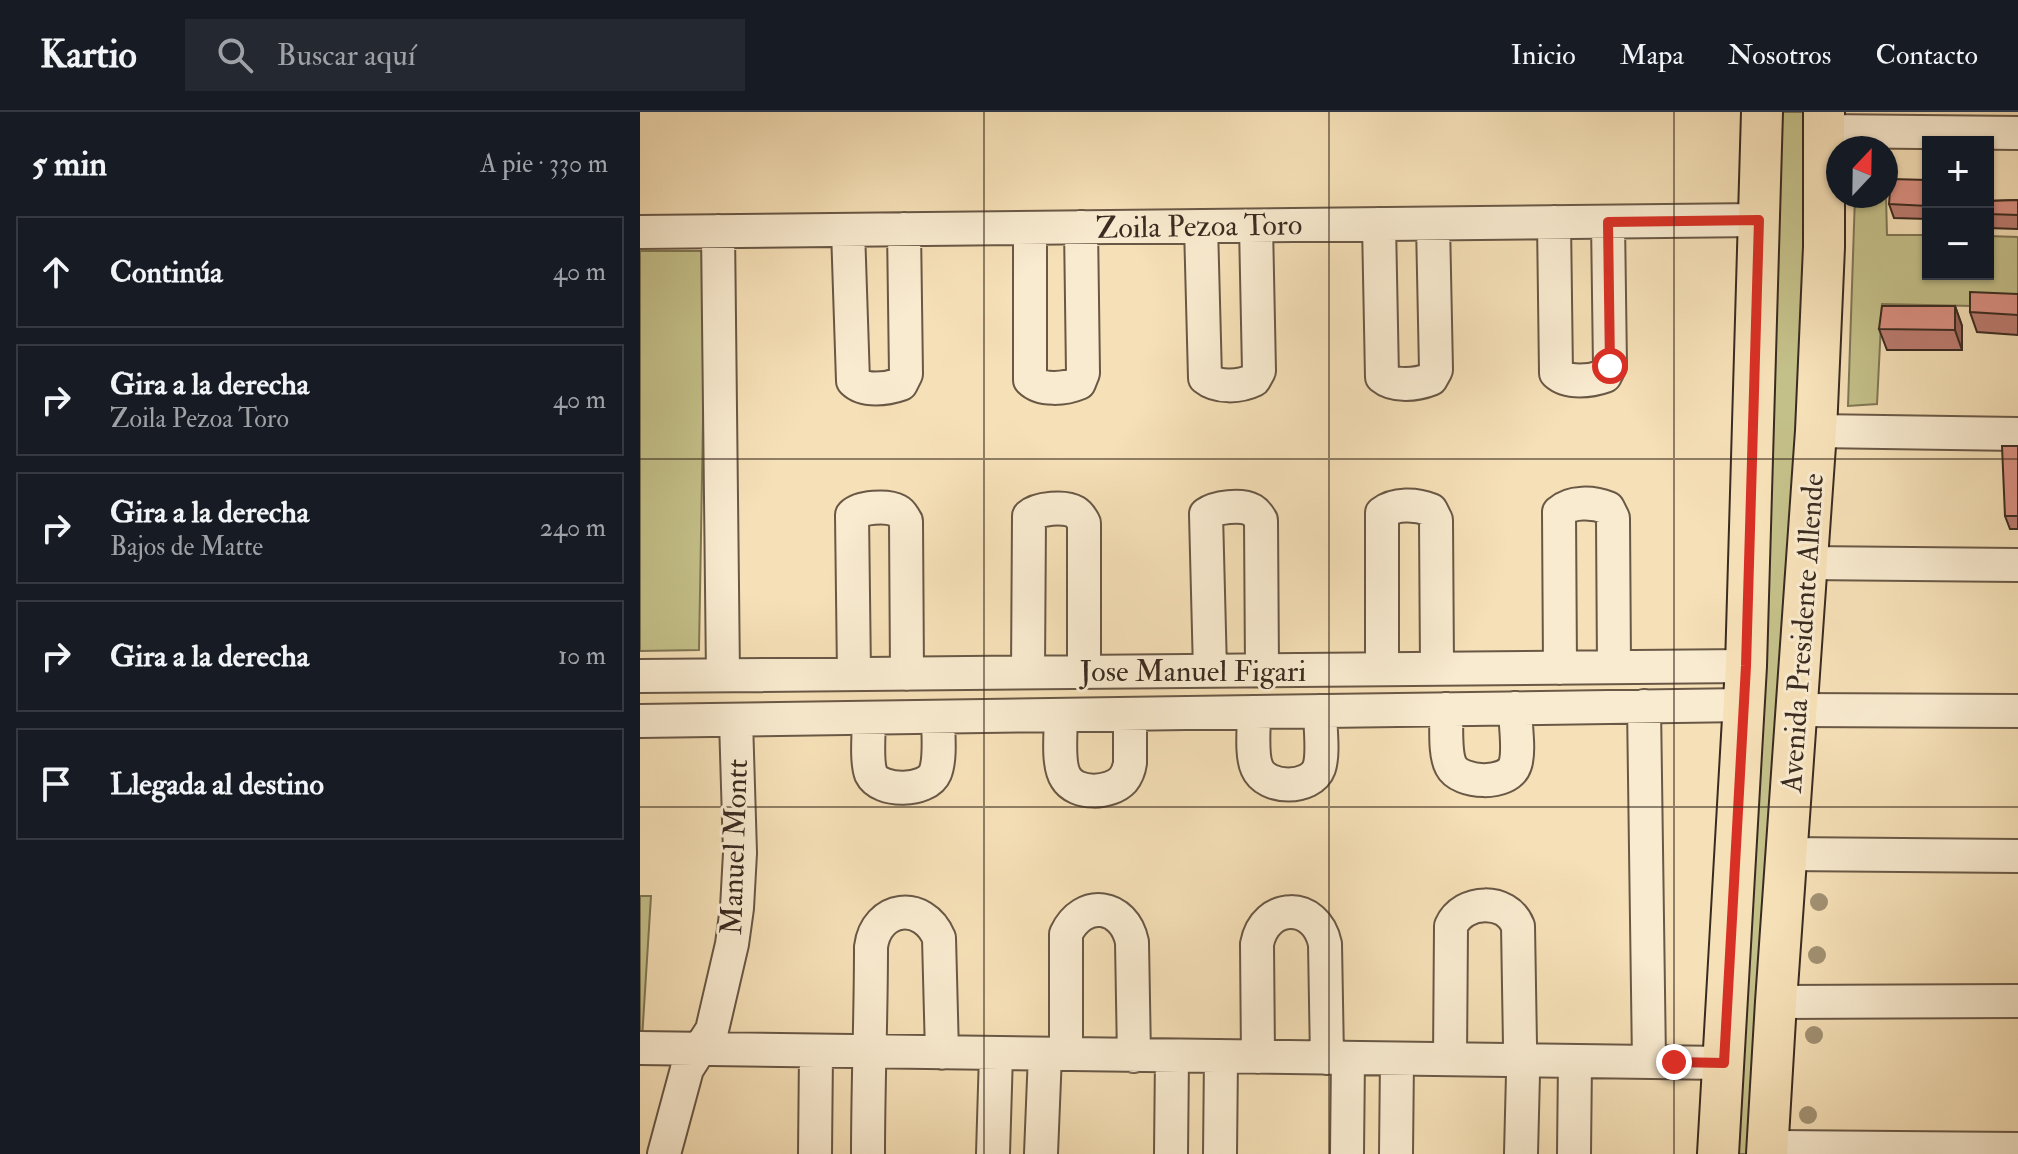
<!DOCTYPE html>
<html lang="es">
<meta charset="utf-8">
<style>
body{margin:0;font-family:"IM FELL Double Pica",serif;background:#242831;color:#f1f3f6}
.controls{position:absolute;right:24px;top:24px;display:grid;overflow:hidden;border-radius:0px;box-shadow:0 2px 6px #0004}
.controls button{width:72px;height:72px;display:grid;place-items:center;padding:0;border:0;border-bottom:2px solid #363941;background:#171b24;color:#f1f3f6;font:40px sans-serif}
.compass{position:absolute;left:1186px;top:24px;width:72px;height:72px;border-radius:50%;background:#171b24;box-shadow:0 2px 6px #0004;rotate:22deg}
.stop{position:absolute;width:24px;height:24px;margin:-18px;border:6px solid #d93025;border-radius:50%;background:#fff}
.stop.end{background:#d93025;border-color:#fff;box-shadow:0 2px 8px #0008}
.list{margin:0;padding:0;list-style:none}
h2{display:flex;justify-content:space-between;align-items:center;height:104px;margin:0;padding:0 32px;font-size:34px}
h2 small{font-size:26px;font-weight:400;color:#9ea1a6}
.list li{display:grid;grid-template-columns:52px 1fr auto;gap:24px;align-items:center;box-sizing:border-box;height:112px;margin:0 16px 16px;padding:0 16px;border:2px solid #363941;border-radius:0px}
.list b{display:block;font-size:30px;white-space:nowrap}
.list p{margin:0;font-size:26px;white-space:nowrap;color:#9ea1a6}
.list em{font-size:26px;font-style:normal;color:#9ea1a6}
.icon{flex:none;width:44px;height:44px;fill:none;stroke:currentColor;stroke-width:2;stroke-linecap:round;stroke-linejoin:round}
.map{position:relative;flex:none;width:1378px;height:1042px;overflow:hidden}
header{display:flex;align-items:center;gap:48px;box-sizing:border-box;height:112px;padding:0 40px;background:#171b24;border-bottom:2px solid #363941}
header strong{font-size:38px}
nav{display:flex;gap:44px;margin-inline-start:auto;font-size:28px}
.search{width:560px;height:72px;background:#242831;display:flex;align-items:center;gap:20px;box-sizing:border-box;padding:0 28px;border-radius:0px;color:#9ea1a6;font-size:30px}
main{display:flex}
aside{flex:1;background:#171b24}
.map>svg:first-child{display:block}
.green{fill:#c4c089;stroke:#7f7655;stroke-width:2}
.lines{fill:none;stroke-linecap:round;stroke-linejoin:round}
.minor-casing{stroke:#695846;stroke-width:36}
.major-casing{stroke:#3a2b21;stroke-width:44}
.minor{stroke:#f9ebd0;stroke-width:32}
.major{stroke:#f6e0b7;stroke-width:40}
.tree{fill:#a19173}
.wall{fill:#bb7b6f;stroke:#3a2b21;stroke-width:2}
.shaded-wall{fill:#99645a;stroke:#3a2b21;stroke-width:2}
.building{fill:#da8f81;stroke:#3a2b21;stroke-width:2}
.route{stroke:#d93025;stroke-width:10}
.grid{fill:none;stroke:#3a2b21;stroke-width:2;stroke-opacity:0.55}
.labels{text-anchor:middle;stroke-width:6;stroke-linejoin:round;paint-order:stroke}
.street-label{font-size:30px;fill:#3a2b21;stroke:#f9ebd0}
</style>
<header>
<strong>Kartio</strong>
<div class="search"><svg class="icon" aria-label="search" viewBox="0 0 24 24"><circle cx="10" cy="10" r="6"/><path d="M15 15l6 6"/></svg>Buscar aquí</div>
<nav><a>Inicio</a><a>Mapa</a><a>Nosotros</a><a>Contacto</a></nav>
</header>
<main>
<aside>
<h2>5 min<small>A pie · 330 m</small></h2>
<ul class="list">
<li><svg class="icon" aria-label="ahead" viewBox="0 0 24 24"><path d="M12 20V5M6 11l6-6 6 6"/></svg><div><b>Continúa</b></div><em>40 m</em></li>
<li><svg class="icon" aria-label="right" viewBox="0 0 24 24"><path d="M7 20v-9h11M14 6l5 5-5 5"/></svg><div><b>Gira a la derecha</b><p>Zoila Pezoa Toro</p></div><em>40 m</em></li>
<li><svg class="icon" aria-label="right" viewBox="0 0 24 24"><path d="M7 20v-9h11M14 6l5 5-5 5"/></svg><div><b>Gira a la derecha</b><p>Bajos de Matte</p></div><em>240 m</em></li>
<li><svg class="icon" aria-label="right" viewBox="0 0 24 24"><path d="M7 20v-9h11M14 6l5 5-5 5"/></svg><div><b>Gira a la derecha</b></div><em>10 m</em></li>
<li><svg class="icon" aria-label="arrive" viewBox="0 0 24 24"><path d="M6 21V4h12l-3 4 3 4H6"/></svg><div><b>Llegada al destino</b></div></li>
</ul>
</aside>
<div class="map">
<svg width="1378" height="1042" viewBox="0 0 1378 1042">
<rect width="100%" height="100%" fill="#f6e0b7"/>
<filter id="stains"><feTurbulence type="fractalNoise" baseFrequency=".0025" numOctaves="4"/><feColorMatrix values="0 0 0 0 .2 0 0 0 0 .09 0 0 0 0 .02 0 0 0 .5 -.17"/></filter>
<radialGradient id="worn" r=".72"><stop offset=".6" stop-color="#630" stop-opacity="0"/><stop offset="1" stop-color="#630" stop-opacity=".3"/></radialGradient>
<path class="green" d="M 1133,0 L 1175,0 L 1116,1042 L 1089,1042 Z
M 1215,84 L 1246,84 L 1247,123 L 1288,123 L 1288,162 L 1348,162 L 1348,124 L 1378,125 L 1378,195 L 1242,192 L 1237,292 L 1208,294 Z
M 0,139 L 66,139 L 59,538 L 0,539 Z
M 0,784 L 11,784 L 2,927 L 0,927 Z"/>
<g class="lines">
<g class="minor-casing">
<path id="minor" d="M 1184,19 L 1378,21
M 914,110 L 916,261 C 928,272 951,269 965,264 L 970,254 L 968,110
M 739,112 L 742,265 C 754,275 776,273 791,267 L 796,258 L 793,112
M 561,114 L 565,266 C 577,276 600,275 614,268 L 619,259 L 616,114
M 390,116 L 390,268 C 401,279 425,277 439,271 L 443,261 L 441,115
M 208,118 L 213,269 C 224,280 247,277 261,272 L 266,262 L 264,117
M 78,119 L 83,563
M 0,120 L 1119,108
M 1176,319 L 1378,322
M 1166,451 L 1378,453
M 920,556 L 919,400 C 931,389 953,390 968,396 L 973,406 L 974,555
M 742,557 L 742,401 C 755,391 776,392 791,398 L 796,408 L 797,557
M 570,559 L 566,402 C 576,395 601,392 612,398 C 617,401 618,404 621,408 L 622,558
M 388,560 L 389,404 C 398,396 425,394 435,400 C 440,403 441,406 444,411 L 444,560
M 214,562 L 212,403 C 220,395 247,393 258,399 C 262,401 263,405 266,409 L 267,562
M 0,564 L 1106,554
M 1004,594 L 1009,950
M 806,597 C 807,613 804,641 811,654 C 820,672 868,674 875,653 C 880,639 875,612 875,596
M 1156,598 L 1378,599
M 614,600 C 614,616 611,643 617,656 C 626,678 671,678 679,656 C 684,642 680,615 680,599
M 421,603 C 421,619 417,653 426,666 C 436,683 470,682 483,668 C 487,663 489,658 490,651 L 490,602
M 229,606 C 229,620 226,649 231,662 C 240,681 287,680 295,661 C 301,647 298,620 298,605
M 0,609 L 1104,593
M 1146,742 L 1378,744
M 1136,890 L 1378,889
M 0,936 L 1084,951
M 426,942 L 426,822 C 443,786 484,792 492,830 L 494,944
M 618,945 L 617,832 C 625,790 676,789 685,832 L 687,946
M 810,947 L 811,814 C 823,787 867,786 878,814 L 880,933 L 883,962 L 881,1042
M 1128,1035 L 1378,1037
M 24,1042 L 47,957 L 72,918 L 92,832 L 97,796 L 100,741 L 96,608
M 175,1042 L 176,940
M 228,1042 C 228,973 231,904 231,835 C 236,794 283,788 299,826 L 302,941
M 353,1042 L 356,942
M 401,1042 L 405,942
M 531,1042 L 532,944
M 580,1042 L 581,945
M 707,1042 L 708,946
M 756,1042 L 757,947
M 934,1042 L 935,949"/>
</g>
<g class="major-casing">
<path id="major" d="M 1078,1042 L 1106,554 L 1122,0
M 1127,1042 L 1136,890 L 1176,319 L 1184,135 L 1184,0"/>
</g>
<use href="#minor" class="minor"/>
<use href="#major" class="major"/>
</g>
<g class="tree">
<circle cx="1179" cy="790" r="9"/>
<circle cx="1177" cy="843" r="9"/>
<circle cx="1174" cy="923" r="9"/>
<circle cx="1168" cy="1003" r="9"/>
</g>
<path class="wall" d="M 1288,68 L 1288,107 L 1254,106 L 1249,92 Z
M 1378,88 L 1378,117 L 1348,116 L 1348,89 Z
M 1378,182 L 1378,223 L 1337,220 L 1330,200 Z
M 1315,194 L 1322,214 L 1322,238 L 1247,238 L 1239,217 Z
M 1378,334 L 1378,417 L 1370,417 L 1365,404 Z"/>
<path class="shaded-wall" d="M 1315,194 L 1322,214 L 1322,238 L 1315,218 Z"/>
<path class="building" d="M 1251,67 L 1288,68 L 1288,94 L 1249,92 Z
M 1378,88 L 1378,103 L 1348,102 L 1348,89 Z
M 1330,180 L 1378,182 L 1378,203 L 1330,200 Z
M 1242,194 L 1315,194 L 1315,218 L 1239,217 Z
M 1362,334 L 1378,334 L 1378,404 L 1365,404 Z"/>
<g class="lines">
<path class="route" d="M 970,254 L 968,110 L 1119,108 L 1106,554 L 1084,951 L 1034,950"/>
</g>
<path class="grid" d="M 344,0 L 344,1042M 689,0 L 689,1042M 1034,0 L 1034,1042M 0,347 L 1378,347M 0,695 L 1378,695"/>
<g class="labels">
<g class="street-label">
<text transform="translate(559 114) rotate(-1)" y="10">Zoila Pezoa Toro</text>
<text transform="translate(1162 521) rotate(-86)" y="10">Avenida Presidente Allende</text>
<text x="553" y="569">Jose Manuel Figari</text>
<text transform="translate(94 735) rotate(-88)" y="10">Manuel Montt</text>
</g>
</g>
<rect width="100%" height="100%" filter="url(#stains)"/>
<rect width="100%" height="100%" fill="url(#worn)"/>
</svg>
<div class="controls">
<button>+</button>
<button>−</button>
</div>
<svg class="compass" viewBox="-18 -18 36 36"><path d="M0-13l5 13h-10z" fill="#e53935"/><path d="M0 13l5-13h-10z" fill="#9ea1a6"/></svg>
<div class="stop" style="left:970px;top:254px"></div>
<div class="stop end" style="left:1034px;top:950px"></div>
</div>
</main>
